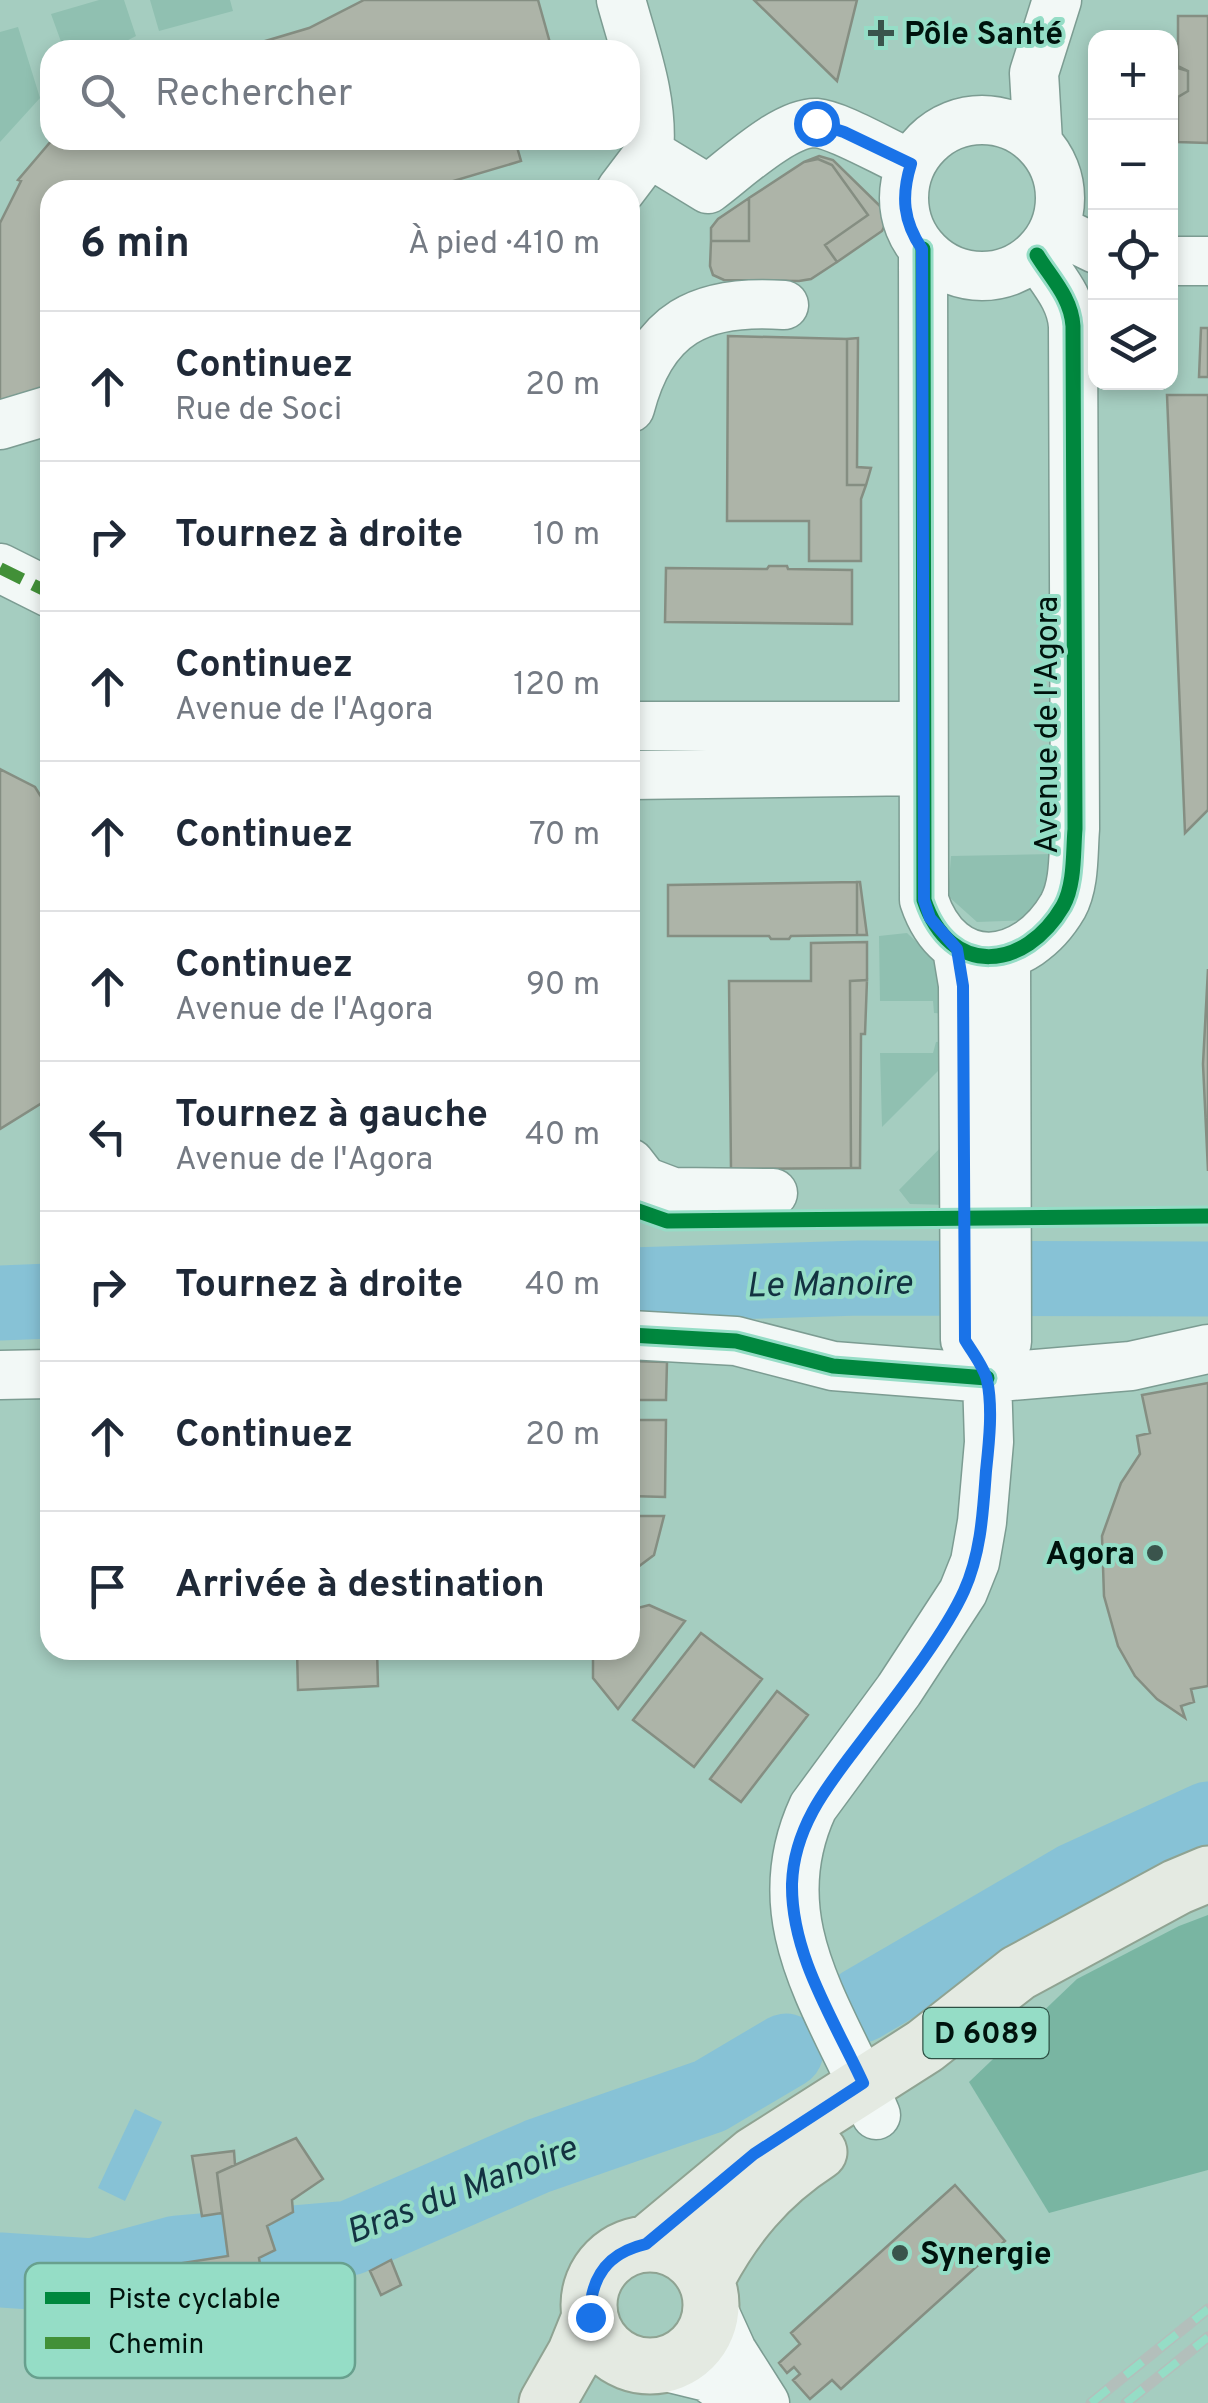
<!DOCTYPE html>
<html lang="fr">
<meta charset="utf-8">
<style>
body{margin:0;font-family:Overpass,sans-serif;background:#f6f6f7;color:#1f2937}
.controls{position:absolute;right:30px;top:30px;display:grid;overflow:hidden;border-radius:20px;box-shadow:0 5px 15px #0003}
.controls button{width:90px;height:90px;display:grid;place-items:center;padding:0;border:0;border-bottom:2px solid #e0e1e3;background:#fff;color:#1f2937;font:50px sans-serif}
.stop{position:absolute;width:30px;height:30px;margin:-22px;border:8px solid #1a73e8;border-radius:50%;background:#fff}
.stop.end{background:#1a73e8;border-color:#fff;box-shadow:0 2px 10px #0008}
.list{margin:0;padding:0;list-style:none}
h2{display:flex;justify-content:space-between;align-items:center;height:130px;margin:0;padding:0 40px;font-size:42px}
h2 small{font-size:32px;font-weight:400;color:#747a83}
.list li{display:grid;grid-template-columns:65px 1fr auto;gap:30px;align-items:center;box-sizing:border-box;height:150px;padding:0 40px;border-top:2px solid #e0e1e3}
.list b{display:block;font-size:38px;white-space:nowrap}
.list p{margin:0;font-size:32px;white-space:nowrap;color:#747a83}
.list em{font-size:32px;font-style:normal;color:#747a83}
.icon{flex:none;width:55px;height:55px;fill:none;stroke:currentColor;stroke-width:2;stroke-linecap:round;stroke-linejoin:round}
.map{position:relative;flex:none;width:1208px;height:2403px;overflow:hidden}
.search{position:absolute;background:#fff;box-shadow:0 5px 15px #0003;left:40px;top:40px;width:600px;height:110px;display:flex;align-items:center;gap:25px;box-sizing:border-box;padding:0 35px;border-radius:30px;color:#747a83;font-size:38px}
.panel{position:absolute;background:#fff;box-shadow:0 5px 15px #0003;left:40px;top:180px;width:600px;height:1480px;border-radius:30px}
.map>svg:first-child{display:block}
.green{fill:#90c0b1}
.forest{fill:#79b5a2}
.water{fill:#87c2d6}
.lines{fill:none;stroke-linecap:round;stroke-linejoin:round}
.river{stroke:#87c2d6;stroke-width:75}
.building{fill:#adb4a8;stroke:#858e82;stroke-width:2.5}
.minor-casing{stroke:#7c9c92;stroke-width:51}
.major-casing{stroke:#8fa392;stroke-width:59}
.minor{stroke:#f2f8f6;stroke-width:48}
.major{stroke:#e4eae2;stroke-width:55}
.rail-casing{stroke:#b3bfbb;stroke-width:11}
.rail{stroke:#95ddc6;stroke-width:8;stroke-dasharray:22;stroke-linecap:butt}
.quiet{stroke:#429038;stroke-width:12;stroke-dasharray:25 12;stroke-linecap:butt}
.cycleway-casing{stroke:#95ddc6;stroke-width:21}
.cycleway{stroke:#00873e;stroke-width:15}
.route{stroke:#1a73e8;stroke-width:12}
.poi-dot{fill:#3a544c;stroke:#95ddc6;stroke-width:4}
.labels{text-anchor:middle;stroke-width:8;stroke-linejoin:round;paint-order:stroke}
.shield{fill:#95ddc6;stroke:#2d5044;stroke-width:2.5}
.shield-label{font-size:30px;font-weight:bold;fill:#00130d}
.poi-label{font-size:32px;font-weight:bold;fill:#00130d;stroke:#95ddc6;text-anchor:start}
.street-label{font-size:32px;fill:#00130d;stroke:#95ddc6}
.water-label{font-size:35px;font-style:italic;fill:#133241;stroke:#95ddc6}
.key{fill:#95ddc6;stroke:#68a08e;stroke-width:2.5}
.key-label{font-size:28px;fill:#00130d}
</style>
<div class="map">
<svg width="1208" height="2403" viewBox="0 0 1208 2403">
<rect width="100%" height="100%" fill="#a5cdc0"/>
<path class="green" d="M 99,0 L 124,0 L 136,36 L 109,50 L 64,50 L 51,14 Z
M 150,0 L 230,0 L 233,11 L 159,31 Z
M 18,27 L 40,98 L 0,142 L 0,32 Z
M 1053,854 L 1055,889 L 1028,920 L 977,922 L 948,896 L 951,856 Z
M 907,933 L 943,967 L 949,1014 L 934,1013 L 933,1001 L 880,1001 L 879,936 Z
M 949,1041 L 949,1060 L 882,1127 L 880,1053 L 933,1053 L 936,1042 Z
M 948,1140 L 949,1205 L 910,1204 L 899,1190 Z"/>
<path class="forest" d="M 1208,1915 L 1208,2170 L 1049,2213 L 969,2082 L 1077,1979 L 1179,1926 Z"/>
<path class="water" d="M 135,2109 L 162,2122 L 125,2201 L 98,2188 Z"/>
<g class="lines">
<path class="river" d="M 630,1285 L 860,1278 L 1208,1279
M 0,1303 L 50,1301
M 861,2005 L 1077,1879 L 1208,1819
M 0,2270 L 93,2276 L 177,2253 L 350,2238 L 538,2156 L 710,2096 L 786,2051"/>
</g>
<path class="building" d="M 364,0 L 538,0 L 552,50 L 235,50 L 309,28 Z
M 754,0 L 857,0 L 837,81 Z
M 1178,16 L 1208,16 L 1208,143 L 1178,142 L 1178,97 L 1188,91 L 1188,71 L 1178,66 Z
M 1171,66 L 1188,71 L 1188,91 L 1178,97 L 1171,97 Z
M 52,140 L 515,140 L 521,161 L 423,190 L 50,190 L 50,387 L 0,404 L 0,223 L 21,181 L 18,180 Z
M 819,156 L 833,160 L 882,208 L 886,223 L 882,231 L 837,262 L 825,245 L 868,215 L 832,165 L 818,159 L 804,162 Z
M 818,159 L 832,165 L 868,215 L 825,245 L 837,262 L 811,279 L 799,281 L 724,280 L 713,275 L 710,266 L 711,241 L 749,241 L 749,198 L 804,162 Z
M 749,198 L 749,241 L 711,241 L 711,228 L 718,219 Z
M 1201,328 L 1208,328 L 1208,377 L 1199,377 Z
M 728,336 L 847,339 L 847,485 L 866,485 L 861,499 L 861,561 L 809,561 L 809,521 L 727,521 Z
M 858,338 L 857,467 L 871,468 L 866,485 L 847,485 L 847,339 Z
M 1167,395 L 1208,395 L 1208,810 L 1185,833 Z
M 769,566 L 787,566 L 788,569 L 852,570 L 852,624 L 665,622 L 666,568 L 767,569 Z
M 0,769 L 35,787 L 50,811 L 50,1092 L 45,1101 L 0,1129 Z
M 857,882 L 860,882 L 867,935 L 857,935 Z
M 857,882 L 857,935 L 791,936 L 789,939 L 771,939 L 769,936 L 668,936 L 668,885 Z
M 867,942 L 867,980 L 850,981 L 851,1168 L 731,1169 L 729,981 L 811,981 L 811,943 Z
M 1208,969 L 1208,1171 L 1203,1064 Z
M 867,980 L 865,1034 L 861,1034 L 860,1168 L 851,1168 L 850,981 Z
M 630,1361 L 667,1362 L 666,1400 L 630,1400 Z
M 1208,1383 L 1208,1686 L 1191,1689 L 1194,1702 L 1181,1706 L 1185,1718 L 1157,1699 L 1135,1676 L 1118,1646 L 1104,1596 L 1102,1536 L 1121,1483 L 1140,1454 L 1137,1436 L 1150,1433 L 1142,1395 Z
M 630,1420 L 666,1420 L 665,1497 L 630,1496 Z
M 630,1516 L 664,1516 L 654,1555 L 630,1573 Z
M 649,1605 L 685,1621 L 618,1709 L 593,1678 L 593,1650 L 630,1650 L 630,1610 Z
M 701,1633 L 762,1679 L 694,1767 L 633,1720 Z
M 297,1650 L 377,1650 L 378,1686 L 298,1690 Z
M 777,1691 L 808,1715 L 741,1802 L 710,1779 Z
M 296,2138 L 323,2179 L 292,2200 L 293,2212 L 267,2226 L 275,2250 L 259,2258 L 265,2297 L 160,2316 L 151,2268 L 228,2256 L 217,2173 Z
M 234,2151 L 235,2165 L 217,2173 L 222,2213 L 202,2216 L 192,2156 Z
M 955,2185 L 1005,2241 L 841,2389 L 832,2380 L 810,2399 L 793,2380 L 800,2374 L 794,2367 L 787,2373 L 779,2363 L 800,2344 L 791,2333 Z
M 391,2260 L 401,2285 L 381,2295 L 370,2271 Z"/>
<g class="lines">
<g class="minor-casing">
<path id="minor" d="M 621,0 C 635,51 654,100 649,153 L 708,189 C 734,170 784,122 816,123 C 839,125 887,154 911,164
M904 198a78 78 0 1 1 156 0a78 78 0 1 1-156 0Z
M 1038,142 L 1034,73 L 1057,0
M 621,190 L 649,153
M 1055,229 L 1096,249
M 923,249 L 924,900 C 950,978 1025,971 1063,906 C 1075,884 1073,853 1075,829 L 1073,326 C 1071,297 1051,278 1037,255
M 1170,261 L 1208,261
M 630,408 C 652,323 700,299 784,305
M 0,425 L 50,410
M 0,568 L 50,593
M 630,726 L 923,726
M 630,775 L 922,771
M 957,949 L 963,985 L 965,1340 L 987,1378
M 630,1163 L 644,1181 L 673,1192 L 773,1193
M 630,1335 L 736,1341 L 833,1366 L 987,1378 L 1131,1366 L 1208,1349
M 0,1375 L 50,1374
M 876,2115 C 832,2010 760,1922 813,1807 L 899,1690 L 963,1592 L 975,1562 L 982,1522 L 989,1442 L 987,1378 L 1007,1342 L 1006,956
M 712,2307 L 732,2351 L 765,2403
M 662,2366 L 707,2377 L 744,2403"/>
</g>
<g class="major-casing">
<path id="major" d="M589 2305a61 61 0 1 1 122 0a61 61 0 1 1-122 0Z
M 647,2244 L 754,2155 L 925,2046 L 1018,1973 L 1177,1887 L 1208,1874
M 706,2280 C 734,2226 768,2185 819,2152
M 547,2403 L 575,2354 L 590,2317"/>
</g>
<use href="#minor" class="minor"/>
<use href="#major" class="major"/>
<g class="rail-casing">
<path id="rail" d="M 1091,2403 L 1208,2309
M 1126,2403 L 1208,2337"/>
</g>
<use href="#rail" class="rail"/>
<path class="quiet" d="M 0,568 L 50,593"/>
<g class="cycleway-casing">
<path id="cycleway" d="M 923,249 L 924,900 C 950,978 1025,971 1063,906 C 1075,884 1073,853 1075,829 L 1073,326 C 1071,297 1051,278 1037,255
M 630,1208 L 667,1221 L 1208,1216
M 630,1335 L 736,1341 L 833,1366 L 987,1378"/>
</g>
<use href="#cycleway" class="cycleway"/>
</g>
<g class="lines">
<path class="route" d="M 590,2317 C 590,2277 607,2253 646,2244 L 754,2154 L 863,2083 C 834,2020 791,1955 792,1884 C 794,1821 835,1777 870,1730 C 899,1692 945,1633 964,1591 C 981,1553 983,1512 986,1471 C 989,1443 993,1408 987,1380 C 984,1367 972,1352 965,1340 L 963,986 L 957,949 L 930,918 L 924,900 L 922,249 C 903,221 901,196 911,164 L 844,132 L 816,123"/>
</g>
<g class="poi-dot">
<path d="M876 18h10v10h10v10h-10v10h-10v-10h-10v-10h10z"/>
<circle cx="1155" cy="1553" r="10"/>
<circle cx="900" cy="2253" r="10"/>
</g>
<g class="labels">
<rect class="shield" x="923.5" y="2008" width="125" height="50" rx="8"/>
<g class="shield-label">
<text x="986" y="2043">D 6089</text>
</g>
<g class="poi-label">
<text x="904" y="44">Pôle Santé</text>
<text x="1135" y="1564" text-anchor="end">Agora</text>
<text x="920" y="2264">Synergie</text>
</g>
<g class="street-label">
<text transform="translate(1046 725) rotate(-90)" y="11">Avenue de l'Agora</text>
</g>
<g class="water-label">
<text transform="translate(829 1283) rotate(-1)" y="12">Le Manoire</text>
<text transform="translate(461 2189) rotate(-21)" y="12">Bras du Manoire</text>
</g>
</g>
<rect x="25" y="2263" width="330" height="115" rx="15" class="key"/>
<rect x="45" y="2292" width="45" height="12" fill="#00873e"/>
<rect x="45" y="2337" width="45" height="12" fill="#429038"/>
<g class="key-label">
<text x="108" y="2308">Piste cyclable</text>
<text x="108" y="2353">Chemin</text>
</g>
</svg>
<div class="controls">
<button>+</button>
<button>−</button>
<button><svg class="icon" aria-label="locate" viewBox="0 0 24 24"><circle cx="12" cy="12" r="6"/><path d="M12 2v4M12 18v4M2 12h4M18 12h4"/></svg></button>
<button><svg class="icon" aria-label="layers" viewBox="0 0 24 24"><path d="M12 4l9 5-9 5-9-5zM3 14l9 5 9-5"/></svg></button>
</div>
<div class="stop" style="left:816px;top:123px"></div>
<div class="stop end" style="left:590px;top:2317px"></div>
<div class="search"><svg class="icon" aria-label="search" viewBox="0 0 24 24"><circle cx="10" cy="10" r="6"/><path d="M15 15l6 6"/></svg>Rechercher</div>
<section class="panel">
<h2>6 min<small>À pied · 410 m</small></h2>
<ul class="list">
<li><svg class="icon" aria-label="ahead" viewBox="0 0 24 24"><path d="M12 20V5M6 11l6-6 6 6"/></svg><div><b>Continuez</b><p>Rue de Soci</p></div><em>20 m</em></li>
<li><svg class="icon" aria-label="right" viewBox="0 0 24 24"><path d="M7 20v-9h11M14 6l5 5-5 5"/></svg><div><b>Tournez à droite</b></div><em>10 m</em></li>
<li><svg class="icon" aria-label="ahead" viewBox="0 0 24 24"><path d="M12 20V5M6 11l6-6 6 6"/></svg><div><b>Continuez</b><p>Avenue de l'Agora</p></div><em>120 m</em></li>
<li><svg class="icon" aria-label="ahead" viewBox="0 0 24 24"><path d="M12 20V5M6 11l6-6 6 6"/></svg><div><b>Continuez</b></div><em>70 m</em></li>
<li><svg class="icon" aria-label="ahead" viewBox="0 0 24 24"><path d="M12 20V5M6 11l6-6 6 6"/></svg><div><b>Continuez</b><p>Avenue de l'Agora</p></div><em>90 m</em></li>
<li><svg class="icon" aria-label="left" viewBox="0 0 24 24"><path d="M17 20v-9H6M10 6l-5 5 5 5"/></svg><div><b>Tournez à gauche</b><p>Avenue de l'Agora</p></div><em>40 m</em></li>
<li><svg class="icon" aria-label="right" viewBox="0 0 24 24"><path d="M7 20v-9h11M14 6l5 5-5 5"/></svg><div><b>Tournez à droite</b></div><em>40 m</em></li>
<li><svg class="icon" aria-label="ahead" viewBox="0 0 24 24"><path d="M12 20V5M6 11l6-6 6 6"/></svg><div><b>Continuez</b></div><em>20 m</em></li>
<li><svg class="icon" aria-label="arrive" viewBox="0 0 24 24"><path d="M6 21V4h12l-3 4 3 4H6"/></svg><div><b>Arrivée à destination</b></div></li>
</ul>
</section>
</div>
